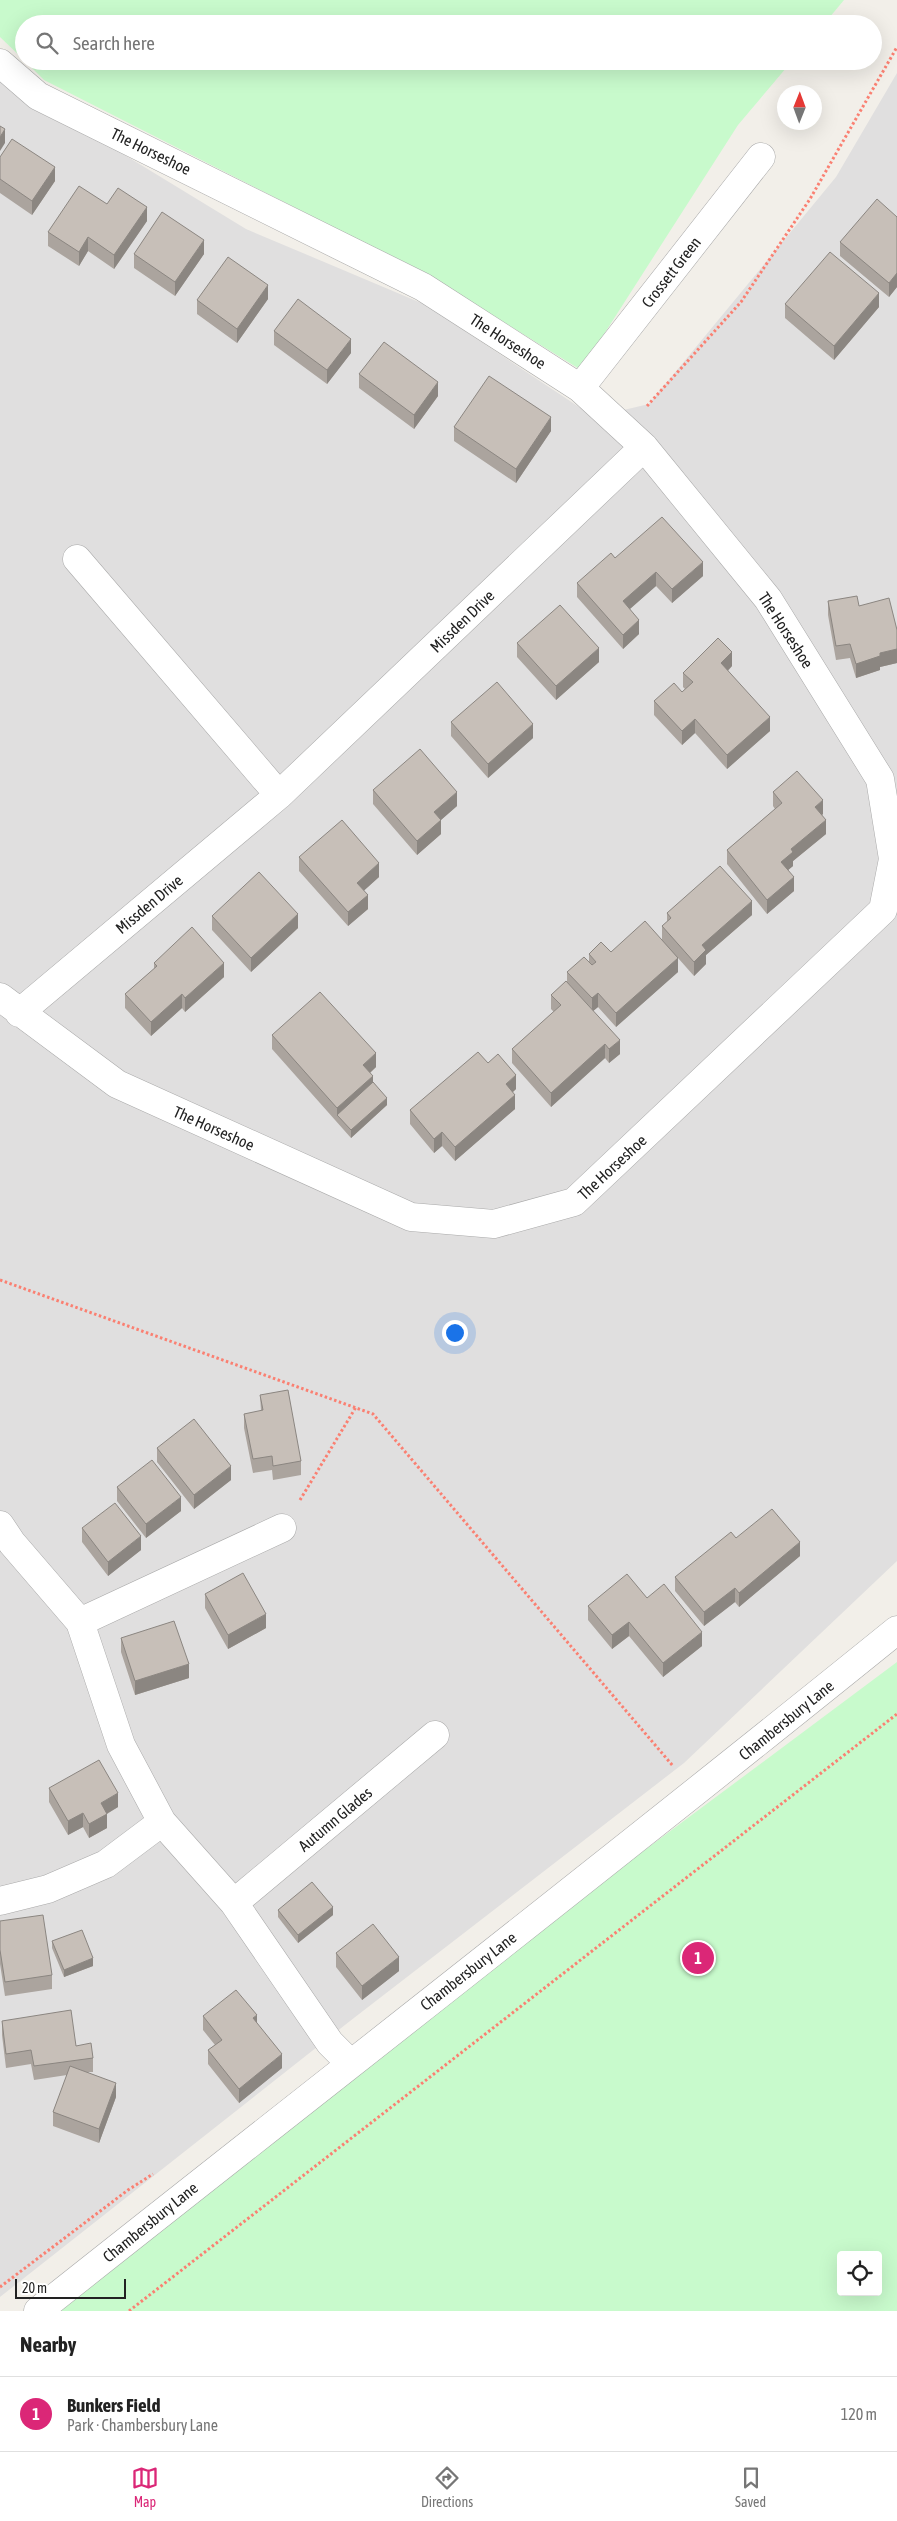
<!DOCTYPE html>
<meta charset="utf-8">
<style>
body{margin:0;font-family:"Asap Condensed",sans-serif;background:#f6f6f6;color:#222}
.controls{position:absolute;right:15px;bottom:15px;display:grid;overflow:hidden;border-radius:5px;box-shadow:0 5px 20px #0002}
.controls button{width:45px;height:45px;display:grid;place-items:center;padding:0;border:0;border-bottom:1px solid #e0e0e0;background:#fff;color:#222;font:25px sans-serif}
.compass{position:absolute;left:777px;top:85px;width:45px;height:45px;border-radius:50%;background:#fff;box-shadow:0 5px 20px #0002;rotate:1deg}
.scale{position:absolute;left:15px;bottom:12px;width:111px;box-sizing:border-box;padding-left:5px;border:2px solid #222;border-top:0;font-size:14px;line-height:18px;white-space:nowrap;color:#222;-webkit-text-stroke:4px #fff;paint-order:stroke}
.you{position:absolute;left:454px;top:1332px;width:18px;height:18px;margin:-12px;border:4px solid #fff;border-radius:50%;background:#1a73e8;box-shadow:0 0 0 8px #1a73e833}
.badge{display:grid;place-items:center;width:32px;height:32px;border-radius:50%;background:#db2777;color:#fff;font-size:16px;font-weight:700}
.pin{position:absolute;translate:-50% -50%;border:2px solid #fff;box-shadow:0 1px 5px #0006}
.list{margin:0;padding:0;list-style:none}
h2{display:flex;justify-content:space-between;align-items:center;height:65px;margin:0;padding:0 20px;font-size:21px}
h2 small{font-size:16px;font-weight:400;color:#767676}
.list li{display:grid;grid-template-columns:32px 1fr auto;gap:15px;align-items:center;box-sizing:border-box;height:75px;padding:0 20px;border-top:1px solid #e0e0e0}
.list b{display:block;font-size:19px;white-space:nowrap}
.list p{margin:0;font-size:16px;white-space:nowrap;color:#767676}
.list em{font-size:16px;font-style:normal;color:#767676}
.icon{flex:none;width:28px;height:28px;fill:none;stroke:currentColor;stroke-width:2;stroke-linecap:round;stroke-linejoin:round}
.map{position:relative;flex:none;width:897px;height:2311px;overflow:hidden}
.search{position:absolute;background:#fff;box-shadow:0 5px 20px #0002;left:15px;right:15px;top:15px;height:55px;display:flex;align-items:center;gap:12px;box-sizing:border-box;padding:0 18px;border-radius:28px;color:#767676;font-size:19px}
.sheet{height:140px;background:#fff}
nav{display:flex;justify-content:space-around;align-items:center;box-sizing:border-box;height:70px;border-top:1px solid #e0e0e0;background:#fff;font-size:14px;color:#767676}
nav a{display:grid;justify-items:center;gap:2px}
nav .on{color:#db2777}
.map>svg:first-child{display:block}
.residential{fill:#e0dfdf}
.park{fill:#c8facc;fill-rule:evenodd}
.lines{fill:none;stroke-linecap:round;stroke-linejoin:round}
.minor-casing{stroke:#a9a9a9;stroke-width:29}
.path{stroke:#fa8072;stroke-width:3;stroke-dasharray:2.5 2.5;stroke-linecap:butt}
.minor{stroke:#fff;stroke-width:28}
.wall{fill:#aba49e}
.shaded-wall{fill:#8b8681}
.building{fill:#c7bfb8;stroke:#8b8681}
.labels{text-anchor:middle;stroke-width:4;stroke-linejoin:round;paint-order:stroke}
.street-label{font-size:16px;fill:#222;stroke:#fff}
</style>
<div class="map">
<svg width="897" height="2311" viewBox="0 0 897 2311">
<rect width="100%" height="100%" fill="#f2efe9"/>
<path class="residential" d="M 897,73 L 897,1561 L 684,1763 L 350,2021 L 0,2297 L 0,79 L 246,229 L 426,305 L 594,417 L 649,404 L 836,177 Z"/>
<path class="park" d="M 0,0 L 844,0 L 824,24 L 24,24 L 24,60 L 0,37 Z
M 25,61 L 792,61 L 738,125 L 581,370 L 428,275 L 44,80 Z
M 897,1662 L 897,2311 L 33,2311 L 32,2307 ZM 841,2255 L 878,2255 L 878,2292 L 841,2292 Z"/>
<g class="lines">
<g class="minor-casing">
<path id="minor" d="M 0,63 L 38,96 L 423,287 L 580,388 L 644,447 L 768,599 L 880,779 L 893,859 L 883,910 L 574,1202 L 494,1224 L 411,1217 L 117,1084 L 0,997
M 580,388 L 761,157
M 77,559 L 279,795
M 19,1013 L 279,795 L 644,447
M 0,1525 L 12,1543 L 80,1622 L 121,1745 L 162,1822 L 234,1903 L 330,2043 L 350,2063
M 80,1622 L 282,1528
M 0,1901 L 48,1889 L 106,1864 L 162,1822
M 234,1903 L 435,1735
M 38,2311 C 324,2084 613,1860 897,1630"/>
</g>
<path class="path" d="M 647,406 L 741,302 L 810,199 L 897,47
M 0,1280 L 373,1414 L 673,1766
M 300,1500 L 356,1407
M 0,2287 L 128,2190 L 153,2174
M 129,2311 L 897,1714"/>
<use href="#minor" class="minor"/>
</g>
<path class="wall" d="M 0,157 L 55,181 L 32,215 L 0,193 Z
M 107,204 L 147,221 L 114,269 L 88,251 L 79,266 L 48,246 L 48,232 Z
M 897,217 L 897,287 L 889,297 L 840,256 L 840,242 Z
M 134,254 L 204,254 L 175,296 L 134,268 Z
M 268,299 L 237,343 L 197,314 L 197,300 Z
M 785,304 L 879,307 L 834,360 L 785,318 Z
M 274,331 L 351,353 L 327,384 L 274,345 Z
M 359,374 L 438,396 L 414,429 L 359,388 Z
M 454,427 L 551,431 L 516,483 L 454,441 Z
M 615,558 L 703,576 L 672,603 L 656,586 L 630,609 L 639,634 L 623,649 L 577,597 L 577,583 Z
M 828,601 L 859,606 L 897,630 L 897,663 L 880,667 L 880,670 L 856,678 L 850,658 L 836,660 L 828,615 Z
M 517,643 L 599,662 L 556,700 L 517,657 Z
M 732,666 L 728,671 L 770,731 L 727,769 L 695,733 L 682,745 L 654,715 L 654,701 L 682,692 L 685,689 L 683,687 L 683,673 Z
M 451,722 L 533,738 L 488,778 L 451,736 Z
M 373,790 L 457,806 L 441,820 L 441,834 L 417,855 L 373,804 Z
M 773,792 L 823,814 L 822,815 L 826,834 L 793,861 L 793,866 L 788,870 L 794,891 L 767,914 L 727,864 L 727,850 L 775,809 L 773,806 Z
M 299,857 L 379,877 L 364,890 L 368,909 L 348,926 L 299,871 Z
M 667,913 L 752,915 L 706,955 L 706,964 L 694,976 L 678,958 L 678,972 L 616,1027 L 598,1007 L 593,1011 L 620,1054 L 609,1063 L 605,1058 L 551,1107 L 512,1063 L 512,1049 L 554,1012 L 551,1009 L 551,995 L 567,982 L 567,972 L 589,962 L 589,954 L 611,952 L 662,940 L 662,926 L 667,922 Z
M 212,916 L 298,928 L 251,972 L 212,930 Z
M 154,963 L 224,977 L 185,1012 L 182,1008 L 151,1036 L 125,1008 L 125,994 L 154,969 Z
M 272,1035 L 376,1067 L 370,1073 L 373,1082 L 387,1105 L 351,1138 L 272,1049 Z
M 488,1063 L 516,1089 L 513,1092 L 515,1109 L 455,1161 L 442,1146 L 434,1153 L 410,1124 L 410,1110 Z
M 260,1395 L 301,1461 L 301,1475 L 273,1480 L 272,1470 L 253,1473 L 244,1428 L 244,1414 L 261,1411 Z
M 157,1448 L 231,1480 L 194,1509 L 157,1462 Z
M 117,1487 L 181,1511 L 146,1538 L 117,1501 Z
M 82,1528 L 141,1550 L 108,1576 L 82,1542 Z
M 736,1538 L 800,1556 L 739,1607 L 735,1602 L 704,1626 L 675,1591 L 675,1577 Z
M 205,1594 L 266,1628 L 228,1649 L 205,1608 Z
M 647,1598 L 702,1646 L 663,1677 L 629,1636 L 612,1649 L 588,1620 L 588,1606 Z
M 121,1638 L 189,1678 L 135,1695 L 121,1652 Z
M 49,1788 L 118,1807 L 107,1814 L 107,1828 L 89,1838 L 83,1827 L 68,1835 L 49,1802 Z
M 278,1910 L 333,1915 L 298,1943 L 278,1917 Z
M 0,1921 L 52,1975 L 52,1989 L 5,1996 L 0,1964 Z
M 52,1941 L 93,1966 L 64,1977 L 52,1948 Z
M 336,1953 L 399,1971 L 362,2000 L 336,1967 Z
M 203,2016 L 282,2068 L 239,2103 L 208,2064 L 208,2050 L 215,2045 L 203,2030 Z
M 2,2021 L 76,2046 L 93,2058 L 93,2072 L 88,2072 L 116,2097 L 99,2143 L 53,2126 L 53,2112 L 67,2075 L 34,2080 L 31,2064 L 6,2068 L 2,2035 Z"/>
<path class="shaded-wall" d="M 5,129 L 5,143 L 0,151 L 0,137 Z
M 55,167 L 55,181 L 32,215 L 32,201 Z
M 147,207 L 147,221 L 114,269 L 114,255 Z
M 88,237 L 88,251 L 79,266 L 79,252 Z
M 204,240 L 204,254 L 175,296 L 175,282 Z
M 897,273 L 897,287 L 889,297 L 889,283 Z
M 268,285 L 268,299 L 237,343 L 237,329 Z
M 879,293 L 879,307 L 834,360 L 834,346 Z
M 351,339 L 351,353 L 327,384 L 327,370 Z
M 438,382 L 438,396 L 414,429 L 414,415 Z
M 551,417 L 551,431 L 516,483 L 516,469 Z
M 703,562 L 703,576 L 672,603 L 672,589 Z
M 656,572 L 656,586 L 623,615 L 623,601 Z
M 639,620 L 639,634 L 623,649 L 623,635 Z
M 599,648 L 599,662 L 556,700 L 556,686 Z
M 897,649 L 897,663 L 880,667 L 880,670 L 856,678 L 856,664 L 880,653 Z
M 732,652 L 732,666 L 721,677 L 721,663 Z
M 770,717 L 770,731 L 727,769 L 727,755 Z
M 695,719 L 695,733 L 682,745 L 682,731 Z
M 533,724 L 533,738 L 488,778 L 488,764 Z
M 457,792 L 457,806 L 434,826 L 434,812 Z
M 823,800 L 823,814 L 815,821 L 815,807 Z
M 441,820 L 441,834 L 417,855 L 417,841 Z
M 826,820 L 826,834 L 793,861 L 793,866 L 781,876 L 781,862 L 791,849 Z
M 379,863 L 379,877 L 357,897 L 357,883 Z
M 794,877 L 794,891 L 767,914 L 767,900 Z
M 368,895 L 368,909 L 348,926 L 348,912 Z
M 752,901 L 752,915 L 706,955 L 706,964 L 694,976 L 694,962 L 702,945 Z
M 298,914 L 298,928 L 251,972 L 251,958 Z
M 678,958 L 678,972 L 616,1027 L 616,1013 Z
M 224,963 L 224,977 L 185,1012 L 185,998 Z
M 598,993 L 598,1007 L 592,1012 L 592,998 Z
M 182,994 L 182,1008 L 151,1036 L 151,1022 Z
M 620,1040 L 620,1054 L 609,1063 L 609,1049 Z
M 605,1044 L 605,1058 L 551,1107 L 551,1093 Z
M 376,1053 L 376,1067 L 363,1079 L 363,1065 Z
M 516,1075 L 516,1089 L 506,1098 L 506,1084 Z
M 373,1076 L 373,1090 L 337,1115 L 337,1122 L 337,1108 Z
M 515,1095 L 515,1109 L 455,1161 L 455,1147 Z
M 387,1098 L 387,1105 L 351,1138 L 351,1130 Z
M 442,1132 L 442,1146 L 434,1153 L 434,1139 Z
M 231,1466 L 231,1480 L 194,1509 L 194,1495 Z
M 181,1497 L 181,1511 L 146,1538 L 146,1524 Z
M 141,1536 L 141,1550 L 108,1576 L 108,1562 Z
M 800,1542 L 800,1556 L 739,1607 L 739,1593 Z
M 735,1588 L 735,1602 L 704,1626 L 704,1612 Z
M 266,1614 L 266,1628 L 228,1649 L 228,1635 Z
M 629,1622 L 629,1636 L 612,1649 L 612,1635 Z
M 702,1632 L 702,1646 L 663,1677 L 663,1663 Z
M 189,1664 L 189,1678 L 135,1695 L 135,1681 Z
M 118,1793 L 118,1807 L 101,1817 L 101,1803 Z
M 83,1813 L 83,1827 L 68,1835 L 68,1821 Z
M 107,1814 L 107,1828 L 89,1838 L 89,1824 Z
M 333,1907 L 333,1915 L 298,1943 L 298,1935 Z
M 399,1957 L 399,1971 L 362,2000 L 362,1986 Z
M 93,1958 L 93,1966 L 64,1977 L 64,1970 Z
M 257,2015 L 257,2029 L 253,2018 Z
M 282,2054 L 282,2068 L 239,2103 L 239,2089 Z
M 116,2083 L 116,2097 L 99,2143 L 99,2129 Z"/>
<path class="building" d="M 0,126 L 5,129 L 0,137 Z
M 12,139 L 55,167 L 32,201 L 0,179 L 0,157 Z
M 79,186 L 107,204 L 118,188 L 147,207 L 114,255 L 88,237 L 79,252 L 48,232 Z
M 877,199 L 897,217 L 897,273 L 889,283 L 840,242 Z
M 162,212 L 204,240 L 175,282 L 134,254 Z
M 830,252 L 879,293 L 834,346 L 785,304 Z
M 228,257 L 268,285 L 237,329 L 197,300 Z
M 298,299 L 351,339 L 327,370 L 274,331 Z
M 384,342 L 438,382 L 414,415 L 359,374 Z
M 489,376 L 551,417 L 516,469 L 454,427 Z
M 662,517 L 703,562 L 672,589 L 656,572 L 623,601 L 639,620 L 623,635 L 577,583 L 611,553 L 615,558 Z
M 857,596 L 859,606 L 889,598 L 897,630 L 897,649 L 880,653 L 880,656 L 856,664 L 850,644 L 836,646 L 828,601 Z
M 560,605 L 599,648 L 556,686 L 517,643 Z
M 718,638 L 732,652 L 721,663 L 770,717 L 727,755 L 695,719 L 682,731 L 654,701 L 674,683 L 682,692 L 693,682 L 683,673 Z
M 497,682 L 533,724 L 488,764 L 451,722 Z
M 420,749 L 457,792 L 434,812 L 441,820 L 417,841 L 373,790 Z
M 797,771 L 823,800 L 815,807 L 826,820 L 791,849 L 793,852 L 781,862 L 794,877 L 767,900 L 727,850 L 782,803 L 773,792 Z
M 342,820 L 379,863 L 357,883 L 368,895 L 348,912 L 299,857 Z
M 720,866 L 752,901 L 702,945 L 706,950 L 694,962 L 662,926 L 671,918 L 667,913 Z
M 259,872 L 298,914 L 251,958 L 212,916 Z
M 645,921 L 678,958 L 616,1013 L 598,993 L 592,998 L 567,972 L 584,957 L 592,965 L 596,962 L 589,954 L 601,942 L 611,952 Z
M 192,927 L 224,963 L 185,998 L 182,994 L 151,1022 L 125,994 L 157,966 L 154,963 Z
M 566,981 L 620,1040 L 609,1049 L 605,1044 L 551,1093 L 512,1049 L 561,1005 L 551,995 Z
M 320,992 L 376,1053 L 363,1065 L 373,1076 L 337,1108 L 272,1035 Z
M 478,1052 L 488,1063 L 498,1054 L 516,1075 L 506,1084 L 515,1095 L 455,1147 L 442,1132 L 434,1139 L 410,1110 Z
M 373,1082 L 387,1098 L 351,1130 L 337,1115 Z
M 288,1390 L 301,1461 L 273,1466 L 272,1456 L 253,1459 L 244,1414 L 263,1410 L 260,1395 Z
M 194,1419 L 231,1466 L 194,1495 L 157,1448 Z
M 152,1460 L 181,1497 L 146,1524 L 117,1487 Z
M 115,1503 L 141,1536 L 108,1562 L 82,1528 Z
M 772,1509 L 800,1542 L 739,1593 L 735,1588 L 704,1612 L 675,1577 L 731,1532 L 736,1538 Z
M 243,1573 L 266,1614 L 228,1635 L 205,1594 Z
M 627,1574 L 647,1598 L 664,1584 L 702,1632 L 663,1663 L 629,1622 L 612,1635 L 588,1606 Z
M 174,1621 L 189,1664 L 135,1681 L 121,1638 Z
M 99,1760 L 118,1793 L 101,1803 L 107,1814 L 89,1824 L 83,1813 L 68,1821 L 49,1788 Z
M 312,1882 L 333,1907 L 298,1935 L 278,1910 Z
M 43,1915 L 52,1975 L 5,1982 L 0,1950 L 0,1921 Z
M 373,1924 L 399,1957 L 362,1986 L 336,1953 Z
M 82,1930 L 93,1958 L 64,1970 L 52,1941 Z
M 236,1990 L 257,2015 L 253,2018 L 282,2054 L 239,2089 L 208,2050 L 222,2040 L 203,2016 Z
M 71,2010 L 76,2046 L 91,2043 L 93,2058 L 34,2066 L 31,2050 L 6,2054 L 2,2021 Z
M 70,2066 L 116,2083 L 99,2129 L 53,2112 Z"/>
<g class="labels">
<g class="street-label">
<text transform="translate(151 151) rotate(26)" y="6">The Horseshoe</text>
<text transform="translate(671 272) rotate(-52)" y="6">Crossett Green</text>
<text transform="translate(508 341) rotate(33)" y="6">The Horseshoe</text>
<text transform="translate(462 621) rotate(-44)" y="6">Missden Drive</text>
<text transform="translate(786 630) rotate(57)" y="6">The Horseshoe</text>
<text transform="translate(149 904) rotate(-40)" y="6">Missden Drive</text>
<text transform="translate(214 1128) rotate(24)" y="6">The Horseshoe</text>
<text transform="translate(612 1167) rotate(-43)" y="6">The Horseshoe</text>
<text transform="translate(786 1720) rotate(-39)" y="6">Chambersbury Lane</text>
<text transform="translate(335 1819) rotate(-40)" y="6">Autumn Glades</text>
<text transform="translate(468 1971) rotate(-38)" y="6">Chambersbury Lane</text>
<text transform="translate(150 2222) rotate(-39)" y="6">Chambersbury Lane</text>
</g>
</g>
</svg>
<div class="controls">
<button><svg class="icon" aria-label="locate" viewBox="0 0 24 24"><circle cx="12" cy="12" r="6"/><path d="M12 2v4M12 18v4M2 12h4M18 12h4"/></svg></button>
</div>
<svg class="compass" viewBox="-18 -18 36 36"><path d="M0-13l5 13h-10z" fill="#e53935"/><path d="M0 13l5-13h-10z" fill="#767676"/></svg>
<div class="scale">20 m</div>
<div class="you"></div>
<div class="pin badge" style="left:698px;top:1958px">1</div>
<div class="search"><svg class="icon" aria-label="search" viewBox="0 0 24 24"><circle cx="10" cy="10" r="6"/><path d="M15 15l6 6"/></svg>Search here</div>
</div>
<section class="sheet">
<h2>Nearby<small></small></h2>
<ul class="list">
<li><span class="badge">1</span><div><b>Bunkers Field</b><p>Park · Chambersbury Lane</p></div><em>120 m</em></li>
</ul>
</section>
<nav>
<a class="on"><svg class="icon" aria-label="map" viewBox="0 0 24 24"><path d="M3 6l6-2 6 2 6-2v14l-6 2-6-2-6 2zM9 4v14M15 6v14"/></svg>Map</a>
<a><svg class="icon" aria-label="directions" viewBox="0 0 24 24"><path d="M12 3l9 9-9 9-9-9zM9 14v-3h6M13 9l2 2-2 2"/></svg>Directions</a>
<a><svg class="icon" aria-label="saved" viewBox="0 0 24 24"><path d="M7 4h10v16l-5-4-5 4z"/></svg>Saved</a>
</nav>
